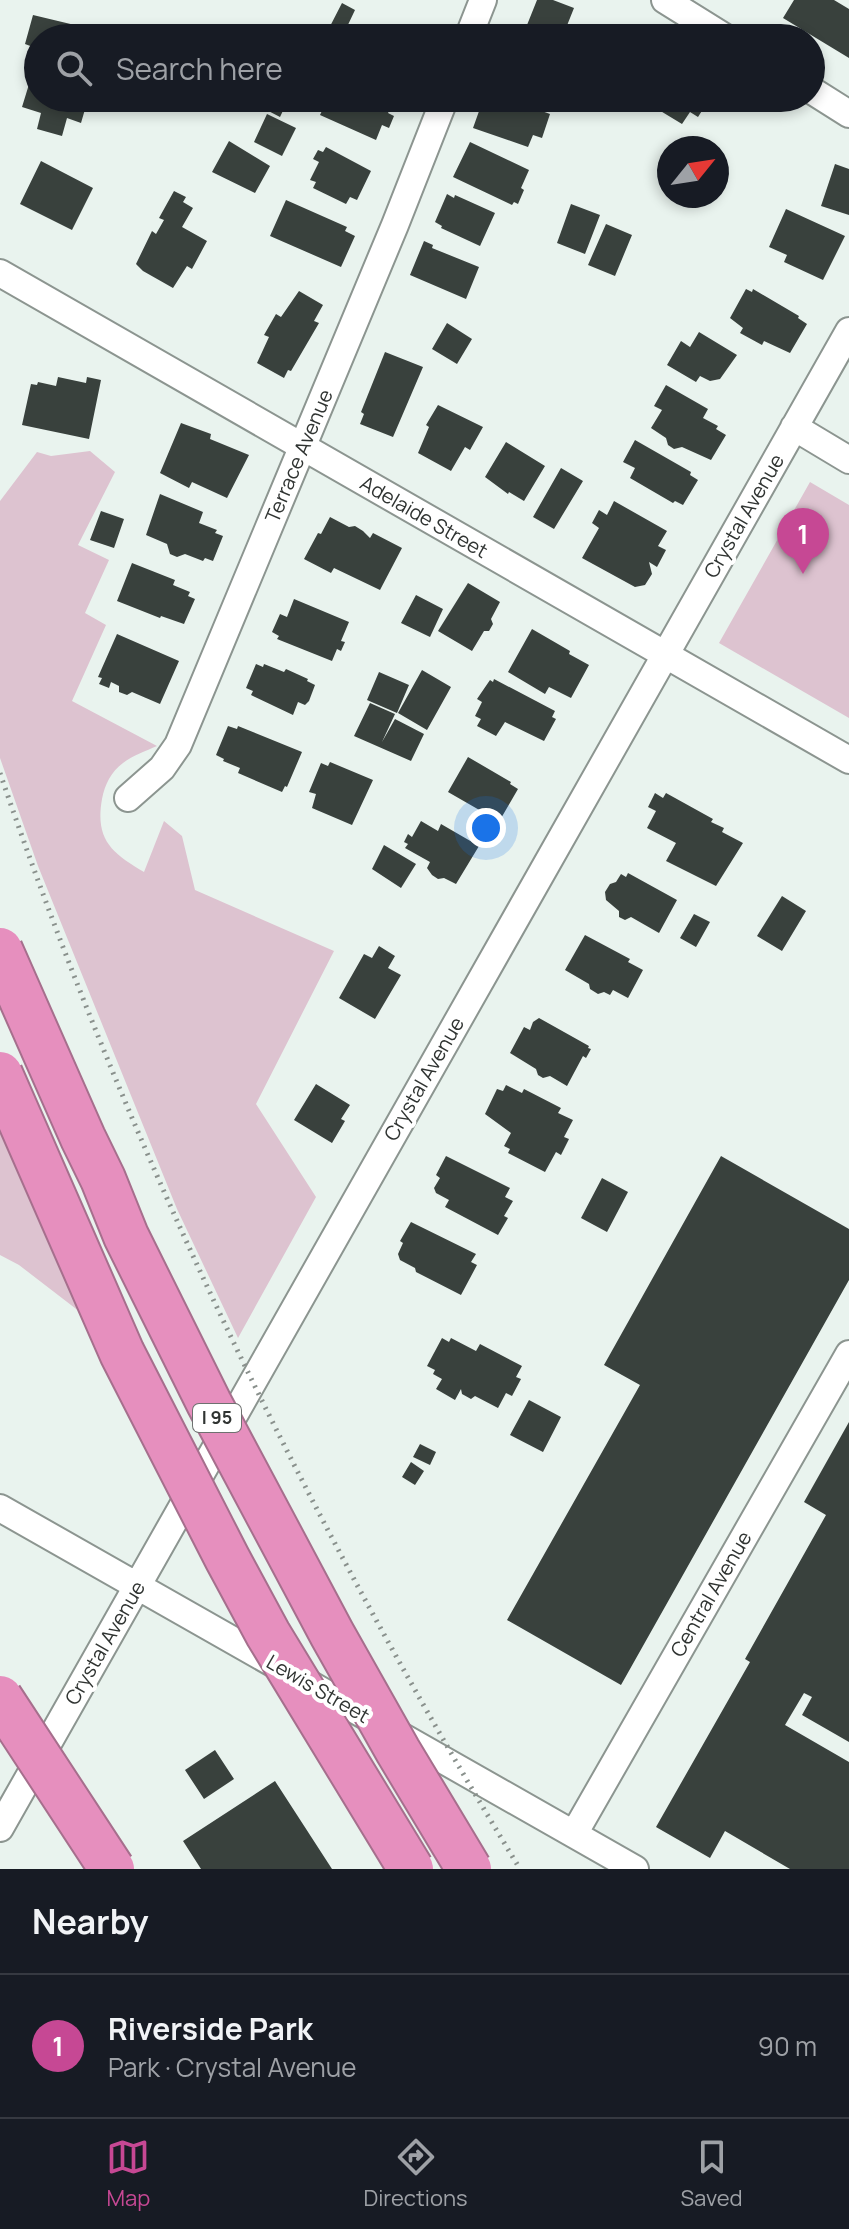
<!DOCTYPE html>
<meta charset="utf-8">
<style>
body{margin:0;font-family:Manrope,sans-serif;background:#20242c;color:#f1f3f6}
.compass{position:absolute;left:657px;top:136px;width:72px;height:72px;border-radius:50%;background:#171b24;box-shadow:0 4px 12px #0003;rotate:60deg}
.you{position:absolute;left:486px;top:828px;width:28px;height:28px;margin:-20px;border:6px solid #fff;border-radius:50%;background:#1a73e8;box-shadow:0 0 0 12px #1a73e833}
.badge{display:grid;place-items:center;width:52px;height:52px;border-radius:50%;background:#c64894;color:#fff;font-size:26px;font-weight:700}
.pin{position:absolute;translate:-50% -66px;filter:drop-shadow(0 2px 4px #0008)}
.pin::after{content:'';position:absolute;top:42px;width:28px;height:24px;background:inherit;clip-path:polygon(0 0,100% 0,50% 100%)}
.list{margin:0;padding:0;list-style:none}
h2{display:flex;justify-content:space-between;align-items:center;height:104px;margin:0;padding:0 32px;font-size:34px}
h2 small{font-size:26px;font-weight:400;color:#9ea1a6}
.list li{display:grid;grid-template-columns:52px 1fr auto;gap:24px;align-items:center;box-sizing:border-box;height:144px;padding:0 32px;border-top:2px solid #363941}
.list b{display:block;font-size:30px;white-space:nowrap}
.list p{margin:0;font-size:26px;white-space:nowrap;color:#9ea1a6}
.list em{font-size:26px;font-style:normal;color:#9ea1a6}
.icon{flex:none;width:44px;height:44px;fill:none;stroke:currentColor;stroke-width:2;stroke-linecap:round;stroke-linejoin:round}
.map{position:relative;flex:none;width:849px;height:1869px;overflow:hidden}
.search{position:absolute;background:#171b24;box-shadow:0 4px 12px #0003;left:24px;right:24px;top:24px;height:88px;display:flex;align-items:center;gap:20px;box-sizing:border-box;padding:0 28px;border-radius:44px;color:#9ea1a6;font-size:30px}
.sheet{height:248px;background:#171b24}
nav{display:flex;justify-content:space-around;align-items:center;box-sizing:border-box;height:112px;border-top:2px solid #363941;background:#171b24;font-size:22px;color:#9ea1a6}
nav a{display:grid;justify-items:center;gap:4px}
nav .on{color:#c64894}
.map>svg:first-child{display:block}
.green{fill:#ddc3d0}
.building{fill:#39413d}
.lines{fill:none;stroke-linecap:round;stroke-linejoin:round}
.minor-casing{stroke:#8c9590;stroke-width:30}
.minor{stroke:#fff;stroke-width:26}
.motorway-bridge-casing{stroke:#a66f8d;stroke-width:48;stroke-linecap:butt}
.path-bridge{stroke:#8a918d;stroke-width:5;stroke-dasharray:2 6;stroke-linecap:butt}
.motorway-bridge{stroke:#e68fbe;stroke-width:44}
.labels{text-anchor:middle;stroke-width:8;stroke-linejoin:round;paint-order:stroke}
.shield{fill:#fff;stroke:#6e7170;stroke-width:2}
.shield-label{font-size:18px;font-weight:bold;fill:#303432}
.street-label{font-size:20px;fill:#303432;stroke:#fff}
</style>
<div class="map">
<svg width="849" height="1869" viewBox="0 0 849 1869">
<rect width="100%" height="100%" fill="#e9f3ee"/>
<path class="green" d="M 90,451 L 115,472 L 78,545 L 109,560 L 85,613 L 106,625 L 72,701 L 157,746 C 146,751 133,755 123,763 C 111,772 105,784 102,799 C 95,839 111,853 144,872 L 164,821 L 182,836 L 195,890 L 334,951 L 256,1104 L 316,1197 L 238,1338 L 177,1209 L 38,866 L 0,758 L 0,501 L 37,452 L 51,456 Z
M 810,482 L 849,505 L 849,718 L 719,643 Z
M 0,1126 L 84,1315 L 19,1265 L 0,1255 Z"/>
<path class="building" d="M 537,0 L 553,0 L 574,8 L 562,38 L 521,38 L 519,35 L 524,24 L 527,25 Z
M 794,0 L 834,0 L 849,9 L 849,58 L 783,18 Z
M 342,3 L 355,10 L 346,29 L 363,38 L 324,38 Z
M 33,15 L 83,27 L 82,31 L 90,33 L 89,38 L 38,38 L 38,51 L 33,49 L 33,47 L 25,44 Z
M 603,26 L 618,35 L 624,26 L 643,38 L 596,38 Z
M 30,81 L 38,83 L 38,98 L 88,99 L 81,123 L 67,118 L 62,136 L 37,129 L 41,113 L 22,107 Z
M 258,98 L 289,98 L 280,117 L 255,104 Z
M 328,98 L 373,98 L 372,101 L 390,109 L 388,113 L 394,116 L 389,128 L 382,125 L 376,140 L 320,115 Z
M 492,98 L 508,103 L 510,98 L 515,98 L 540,107 L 539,110 L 550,114 L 542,138 L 533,135 L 528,147 L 473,128 L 483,100 L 491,102 Z
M 653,98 L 710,98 L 698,117 L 690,112 L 682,124 L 649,104 Z
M 267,114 L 296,128 L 282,156 L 254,142 Z
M 229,141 L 270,166 L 255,193 L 212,172 Z
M 470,142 L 529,170 L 521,188 L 524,190 L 518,204 L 514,202 L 512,205 L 453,177 Z
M 326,147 L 371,171 L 357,200 L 350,197 L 346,204 L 313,188 L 316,182 L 310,180 L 319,162 L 313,159 L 318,150 L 323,152 Z
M 41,161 L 93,188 L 72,230 L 20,204 Z
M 835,164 L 849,169 L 849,215 L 821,206 Z
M 174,191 L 186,197 L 183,202 L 193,208 L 182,227 L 207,241 L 192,269 L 187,266 L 173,288 L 143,271 L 136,264 L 152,231 L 156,234 L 164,220 L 159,218 Z
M 447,194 L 454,198 L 455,195 L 495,213 L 480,246 L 441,228 L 442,226 L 435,222 Z
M 286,200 L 347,227 L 345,231 L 355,236 L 341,267 L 270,236 Z
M 571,204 L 600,215 L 585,254 L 557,243 Z
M 786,209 L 845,236 L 823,280 L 784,262 L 787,255 L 769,247 Z
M 606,224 L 632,235 L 615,276 L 588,265 Z
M 424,241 L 433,245 L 432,248 L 479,267 L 466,299 L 410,275 Z
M 746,289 L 752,292 L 753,289 L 799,316 L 798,318 L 807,324 L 790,353 L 764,341 L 762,345 L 740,333 L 743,328 L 730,318 Z
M 299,291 L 323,305 L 314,321 L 319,323 L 291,371 L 288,370 L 284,378 L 257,363 L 269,337 L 264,335 L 276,314 L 281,317 Z
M 447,323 L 472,339 L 457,364 L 432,349 Z
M 699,332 L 737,355 L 720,379 L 710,381 L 700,376 L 696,382 L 667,365 L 681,341 L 690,347 Z
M 385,352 L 423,367 L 393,437 L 360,424 L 364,414 L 361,412 Z
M 58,377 L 86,383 L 87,377 L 101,380 L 89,439 L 22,425 L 31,384 L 37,385 L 38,382 L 56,386 Z
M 666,385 L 708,409 L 703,418 L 718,426 L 716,429 L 726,435 L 711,460 L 682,447 L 674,449 L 668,445 L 666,438 L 651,428 L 662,410 L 654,406 Z
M 438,405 L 483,427 L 470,450 L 465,447 L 451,471 L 418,453 L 429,427 L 426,425 Z
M 181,423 L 211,434 L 210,439 L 249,455 L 227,498 L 192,482 L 189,488 L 160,473 Z
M 635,440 L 691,472 L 690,475 L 698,480 L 683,505 L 675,501 L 673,503 L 630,478 L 635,468 L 623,462 Z
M 506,442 L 545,466 L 524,501 L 509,492 L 508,494 L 485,477 Z
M 561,468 L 583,481 L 554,529 L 533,517 Z
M 160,494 L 203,512 L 199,523 L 217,530 L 215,533 L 223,536 L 213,561 L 205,558 L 203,561 L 185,554 L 177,557 L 170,554 L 167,544 L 146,535 Z
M 614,501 L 667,531 L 658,546 L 666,550 L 657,567 L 649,562 L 652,574 L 645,585 L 635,587 L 582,558 L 599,528 L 592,523 L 599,510 L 607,515 Z
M 101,511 L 124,519 L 114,548 L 90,540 Z
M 330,517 L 349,527 L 355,526 L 363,531 L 370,538 L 373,533 L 402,548 L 380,590 L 334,568 L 331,573 L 304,559 L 318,533 L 321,534 Z
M 132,563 L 175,580 L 173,585 L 190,592 L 188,596 L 195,599 L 184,624 L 161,616 L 160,618 L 117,601 Z
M 468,583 L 500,602 L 491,619 L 493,624 L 489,631 L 484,631 L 472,651 L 438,631 Z
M 416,595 L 443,609 L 430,637 L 401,623 Z
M 294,599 L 349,622 L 341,641 L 345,642 L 341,651 L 337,649 L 332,661 L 277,639 L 279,636 L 272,632 L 280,614 L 287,617 Z
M 532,629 L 570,651 L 569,654 L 589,665 L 571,698 L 549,687 L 545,694 L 508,672 Z
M 117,634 L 179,661 L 160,704 L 132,692 L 127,695 L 119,692 L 119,686 L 111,682 L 109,688 L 99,684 L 102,678 L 98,677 Z
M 256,664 L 263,667 L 264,664 L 284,672 L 286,669 L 308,679 L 307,681 L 315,685 L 309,701 L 305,705 L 298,702 L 293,715 L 251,695 L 253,691 L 246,688 Z
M 422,670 L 451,687 L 427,730 L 398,713 Z
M 379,672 L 409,685 L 397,713 L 367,700 Z
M 494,679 L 555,711 L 552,717 L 556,719 L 544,741 L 505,722 L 496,736 L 477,726 L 481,719 L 475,716 L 482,702 L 477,699 L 490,680 L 493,682 Z
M 370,703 L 395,714 L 382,742 L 395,719 L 424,734 L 411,761 L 354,736 Z
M 228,726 L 237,729 L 238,726 L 302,752 L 287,787 L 285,786 L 282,792 L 238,773 L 240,768 L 223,761 L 224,759 L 216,755 Z
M 468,757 L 511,782 L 510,784 L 518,789 L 500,820 L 496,817 L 495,819 L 448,792 Z
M 330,762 L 373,780 L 352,825 L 312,808 L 316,794 L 309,792 L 321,763 L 328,766 Z
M 655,793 L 663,798 L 666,793 L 713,819 L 711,822 L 724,828 L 722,832 L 743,843 L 716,886 L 666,861 L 676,843 L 647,828 L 656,811 L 648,807 Z
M 421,821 L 438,831 L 441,824 L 479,846 L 456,884 L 444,878 L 438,879 L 432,875 L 427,868 L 430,862 L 405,848 L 408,844 L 404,842 L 408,834 L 412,837 Z
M 384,845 L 416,864 L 401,888 L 372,869 Z
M 628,873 L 677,900 L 659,933 L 631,917 L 625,920 L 619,917 L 619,911 L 606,900 L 605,892 L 610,884 L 616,882 L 621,874 L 626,877 Z
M 782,896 L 806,911 L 782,951 L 757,936 Z
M 694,914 L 710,922 L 696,947 L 680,938 Z
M 585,935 L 630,959 L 628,962 L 643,970 L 628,998 L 613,990 L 610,995 L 604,992 L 598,994 L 590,989 L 589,984 L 565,970 Z
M 379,946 L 395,956 L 388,968 L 401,975 L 375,1019 L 339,998 L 364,954 L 372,958 Z
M 539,1018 L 589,1046 L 588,1048 L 591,1049 L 586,1058 L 583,1056 L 567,1086 L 550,1076 L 543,1078 L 538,1075 L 536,1069 L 510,1053 L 524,1027 L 530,1030 L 533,1022 Z
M 316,1084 L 350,1105 L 341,1119 L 345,1121 L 332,1143 L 294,1120 Z
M 506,1085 L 522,1093 L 524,1089 L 561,1108 L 558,1113 L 573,1120 L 564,1137 L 569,1139 L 561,1155 L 556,1152 L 545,1172 L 508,1153 L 510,1149 L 504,1146 L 511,1133 L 485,1114 L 497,1089 L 503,1091 Z
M 446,1156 L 510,1188 L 505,1197 L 513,1201 L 504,1216 L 508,1218 L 498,1235 L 445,1207 L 449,1200 L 436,1193 L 434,1188 L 440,1178 L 436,1175 Z
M 721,1156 L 849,1229 L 849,1280 L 621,1685 L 507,1620 L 640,1385 L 604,1365 Z
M 602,1178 L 628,1192 L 607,1232 L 581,1218 Z
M 411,1222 L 476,1254 L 471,1262 L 477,1265 L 461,1295 L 416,1272 L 415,1268 L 400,1260 L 398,1254 L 403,1243 L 400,1241 Z
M 442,1338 L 449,1342 L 451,1338 L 476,1351 L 480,1344 L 522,1366 L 516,1377 L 521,1379 L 512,1396 L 506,1393 L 498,1408 L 475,1396 L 471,1399 L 462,1394 L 461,1389 L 455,1400 L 436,1389 L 442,1379 L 433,1374 L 435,1370 L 427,1366 Z
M 529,1400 L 561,1417 L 543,1452 L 510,1435 Z
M 849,1422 L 849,1742 L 802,1715 L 812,1697 L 804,1693 L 785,1725 L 849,1762 L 849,1869 L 790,1869 L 725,1831 L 710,1858 L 656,1827 L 750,1662 L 745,1659 L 826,1515 L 804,1502 Z
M 420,1444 L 436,1452 L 430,1465 L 413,1457 Z
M 411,1462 L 424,1471 L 415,1485 L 402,1477 Z
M 215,1750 L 234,1779 L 204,1799 L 185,1770 Z
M 275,1781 L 332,1869 L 201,1869 L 183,1841 Z"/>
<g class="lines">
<g class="minor-casing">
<path id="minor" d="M 665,0 L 726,38
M 468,38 L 483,0
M 811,90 L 849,114
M 0,273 L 849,760
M 794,427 L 849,460
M 128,798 L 162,768 L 178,745 L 395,225 L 445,98
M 0,1508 L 635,1869
M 0,1828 L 849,331
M 574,1834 L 849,1354"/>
</g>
<use href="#minor" class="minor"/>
<g class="motorway-bridge-casing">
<path id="motorway-bridge" d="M 0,950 L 83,1138 L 103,1179 L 126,1236 L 209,1403 L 332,1634 L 398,1751 L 469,1869
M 0,1074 L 122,1353 L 227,1558 L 268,1634 L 411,1869
M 0,1698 L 112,1869"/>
</g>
<path class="path-bridge" d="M 0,773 C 130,1155 310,1524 520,1869"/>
<use href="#motorway-bridge" class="motorway-bridge"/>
</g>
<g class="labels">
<rect class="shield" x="193" y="1404" width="48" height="28" rx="6"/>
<g class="shield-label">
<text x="217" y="1424">I 95</text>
</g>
<g class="street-label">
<text transform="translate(299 456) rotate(-67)" y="7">Terrace Avenue</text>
<text transform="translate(744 516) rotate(-60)" y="7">Crystal Avenue</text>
<text transform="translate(424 517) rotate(30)" y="7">Adelaide Street</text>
<text transform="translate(424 1079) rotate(-60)" y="7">Crystal Avenue</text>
<text transform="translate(711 1594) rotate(-60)" y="7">Central Avenue</text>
<text transform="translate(105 1643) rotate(-60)" y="7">Crystal Avenue</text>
<text transform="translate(318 1689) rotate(30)" y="7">Lewis Street</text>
</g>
</g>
</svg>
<svg class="compass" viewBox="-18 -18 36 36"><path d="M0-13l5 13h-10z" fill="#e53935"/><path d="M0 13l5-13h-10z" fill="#9ea1a6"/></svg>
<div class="you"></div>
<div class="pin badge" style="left:803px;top:574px">1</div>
<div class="search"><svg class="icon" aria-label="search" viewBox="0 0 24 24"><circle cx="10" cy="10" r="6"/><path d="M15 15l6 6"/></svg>Search here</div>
</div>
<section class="sheet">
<h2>Nearby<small></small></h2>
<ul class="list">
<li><span class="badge">1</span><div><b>Riverside Park</b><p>Park · Crystal Avenue</p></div><em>90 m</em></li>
</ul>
</section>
<nav>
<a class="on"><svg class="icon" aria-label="map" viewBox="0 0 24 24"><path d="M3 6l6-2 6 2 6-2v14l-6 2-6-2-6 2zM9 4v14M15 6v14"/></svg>Map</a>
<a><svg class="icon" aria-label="directions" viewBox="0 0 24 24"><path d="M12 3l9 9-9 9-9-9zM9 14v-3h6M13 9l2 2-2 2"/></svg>Directions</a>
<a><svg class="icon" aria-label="saved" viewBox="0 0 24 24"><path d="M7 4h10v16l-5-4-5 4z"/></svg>Saved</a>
</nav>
